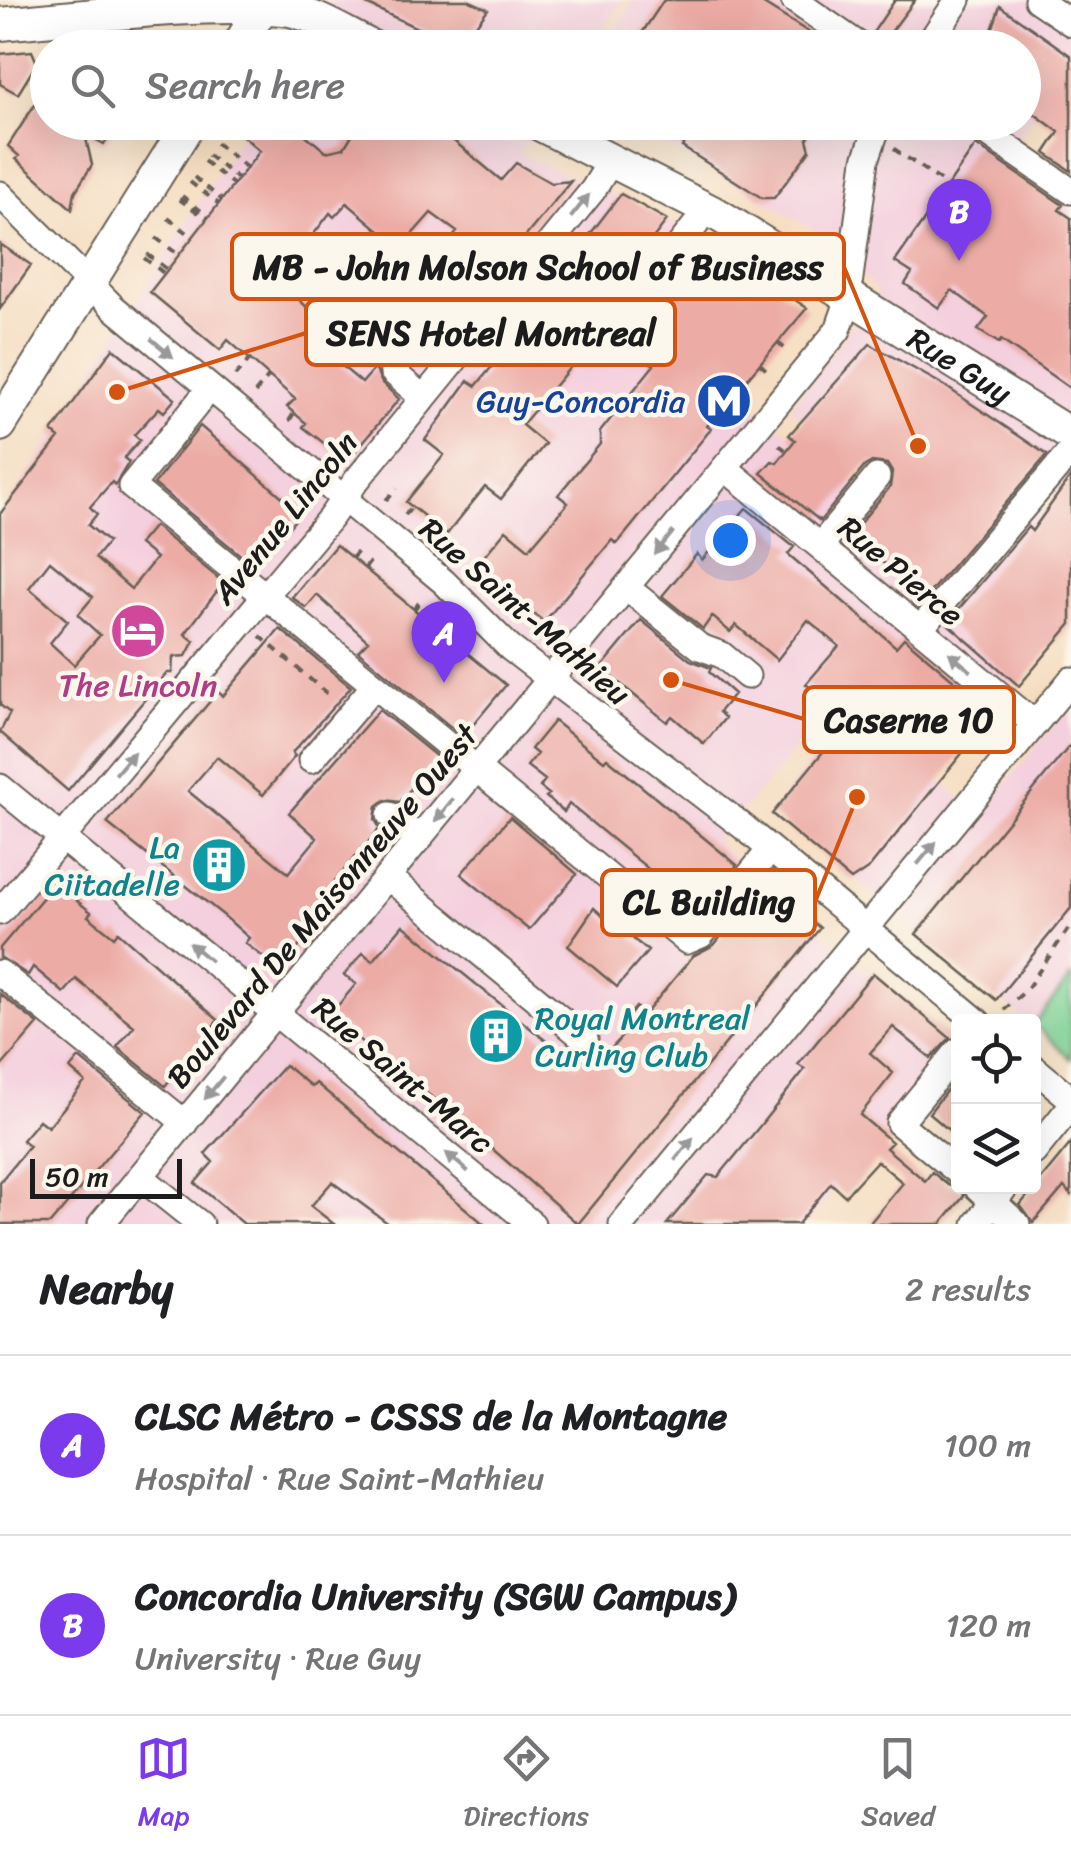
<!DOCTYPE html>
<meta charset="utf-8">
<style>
body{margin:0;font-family:Sriracha,sans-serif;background:#f6f6f6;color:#202124}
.controls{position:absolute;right:30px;bottom:30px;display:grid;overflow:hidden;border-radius:10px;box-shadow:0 10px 40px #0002}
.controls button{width:90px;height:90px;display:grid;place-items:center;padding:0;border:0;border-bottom:2px solid #e0e0e0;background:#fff;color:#202124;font:50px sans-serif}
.scale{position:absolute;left:30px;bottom:25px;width:152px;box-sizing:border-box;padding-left:10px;border:5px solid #1c1c1c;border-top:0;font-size:28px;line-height:35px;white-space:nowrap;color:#1c1c1c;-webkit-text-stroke:8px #fbf7ec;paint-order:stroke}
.you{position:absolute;left:730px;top:540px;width:35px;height:35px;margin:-25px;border:8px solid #fff;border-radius:50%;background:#1a73e8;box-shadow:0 0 0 15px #1a73e833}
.badge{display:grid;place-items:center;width:65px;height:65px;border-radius:50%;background:#7c3aed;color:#fff;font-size:32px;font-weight:700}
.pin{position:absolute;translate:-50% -82px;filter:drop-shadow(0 2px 5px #0008)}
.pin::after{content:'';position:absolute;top:52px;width:35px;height:30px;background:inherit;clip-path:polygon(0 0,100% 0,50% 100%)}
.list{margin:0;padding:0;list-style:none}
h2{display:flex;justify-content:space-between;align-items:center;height:130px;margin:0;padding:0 40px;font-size:42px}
h2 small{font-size:32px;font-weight:400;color:#757577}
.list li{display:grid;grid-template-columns:65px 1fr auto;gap:30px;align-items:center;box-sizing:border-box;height:180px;padding:0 40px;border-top:2px solid #e0e0e0}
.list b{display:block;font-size:38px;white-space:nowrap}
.list p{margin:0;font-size:32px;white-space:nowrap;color:#757577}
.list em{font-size:32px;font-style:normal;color:#757577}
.icon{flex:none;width:55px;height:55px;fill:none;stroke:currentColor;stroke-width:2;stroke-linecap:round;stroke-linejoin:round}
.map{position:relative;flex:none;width:1071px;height:1224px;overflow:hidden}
.search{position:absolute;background:#fff;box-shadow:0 10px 40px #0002;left:30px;right:30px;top:30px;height:110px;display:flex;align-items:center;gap:25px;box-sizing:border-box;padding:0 35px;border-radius:55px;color:#757577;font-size:38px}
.sheet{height:490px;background:#fff}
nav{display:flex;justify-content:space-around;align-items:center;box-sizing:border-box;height:140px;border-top:2px solid #e0e0e0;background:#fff;font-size:28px;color:#757577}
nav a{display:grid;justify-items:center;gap:5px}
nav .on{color:#7c3aed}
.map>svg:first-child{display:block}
.built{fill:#f4cfde}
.green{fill:#7cd194;stroke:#4c7658;stroke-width:2.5}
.building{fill:#ecaba5;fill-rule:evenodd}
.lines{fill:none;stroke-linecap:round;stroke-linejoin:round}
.minor-casing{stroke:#685f55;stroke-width:29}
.major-casing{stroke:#685f55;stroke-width:36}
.path{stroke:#685f55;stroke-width:4;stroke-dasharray:8 8;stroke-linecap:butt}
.minor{stroke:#fff;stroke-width:25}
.major{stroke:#fff;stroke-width:32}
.oneway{fill:#999}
.labels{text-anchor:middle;stroke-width:9;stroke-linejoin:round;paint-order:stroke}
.street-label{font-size:32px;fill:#1c1c1c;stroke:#fbf7ec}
.transit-label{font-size:32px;fill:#164399;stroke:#fbf7ec;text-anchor:end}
.hotel-label{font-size:32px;fill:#b23c85;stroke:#fbf7ec}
.culture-label{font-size:32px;fill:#0d838f;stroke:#fbf7ec;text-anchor:end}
.leader{fill:none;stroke:#d4530e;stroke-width:4}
.callout-dot{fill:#d4530e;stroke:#fbf7ec;stroke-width:4}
.callout{fill:#fbf7ec;stroke:#d4530e;stroke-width:4}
.callout-label{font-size:35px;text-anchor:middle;font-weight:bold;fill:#1c1c1c}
</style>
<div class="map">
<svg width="1071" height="1224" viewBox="0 0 1071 1224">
<rect width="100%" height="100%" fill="#fbf7ec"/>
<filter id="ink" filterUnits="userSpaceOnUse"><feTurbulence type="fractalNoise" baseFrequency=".01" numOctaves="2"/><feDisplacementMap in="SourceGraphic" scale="20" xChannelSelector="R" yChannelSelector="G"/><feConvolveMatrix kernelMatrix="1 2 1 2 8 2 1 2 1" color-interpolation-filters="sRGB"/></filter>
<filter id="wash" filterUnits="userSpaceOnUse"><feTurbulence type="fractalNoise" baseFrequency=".0048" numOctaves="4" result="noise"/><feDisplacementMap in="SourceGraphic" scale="40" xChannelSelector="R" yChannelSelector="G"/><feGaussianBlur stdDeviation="2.25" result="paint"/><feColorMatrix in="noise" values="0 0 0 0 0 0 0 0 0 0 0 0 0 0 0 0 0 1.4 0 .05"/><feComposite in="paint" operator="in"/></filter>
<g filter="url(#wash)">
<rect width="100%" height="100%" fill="#f5dcbf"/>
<path class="built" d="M 329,0 L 623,0 L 591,47 L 296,48 Z
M 634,0 L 1071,0 L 1071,62 L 1002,159 L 1071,207 L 1071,511 L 1032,483 L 976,546 L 790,408 L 878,291 L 816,231 L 693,159 L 618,123 L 1024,122 L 1024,48 L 602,48 Z
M 249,123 L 541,123 L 520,154 L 729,248 L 794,300 L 723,382 L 971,573 L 1036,503 L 1071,528 L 1071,610 L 954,762 L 854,682 L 715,842 L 954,1045 L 806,1224 L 0,1224 L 0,519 Z
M 1071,705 L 1071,1058 L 1034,1028 L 1034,1022 L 1026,1021 L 913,930 L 906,919 L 770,813 L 856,708 L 980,815 Z"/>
<path class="green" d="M 1071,977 L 1071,1059 L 1034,1024 Z"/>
<g id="blocks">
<path class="building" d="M 358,0 L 468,0 L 488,9 L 459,48 Z
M 664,0 L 757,0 L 834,48 L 632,48 Z
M 895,0 L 915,0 L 879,48 L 872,34 Z
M 1000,6 L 1071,56 L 1071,171 L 1045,153 L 1059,132 L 1024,106 L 1024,48 L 986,48 Z
M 32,51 L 37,63 L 18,94 L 0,84 L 0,54 Z
M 48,84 L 48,122 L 120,122 L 104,144 L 85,134 L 92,165 L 75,192 L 72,209 L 16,159 L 19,156 L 8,146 Z
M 227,122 L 290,122 L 326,152 L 344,148 L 360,122 L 431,122 L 501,180 L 516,163 L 551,183 L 571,181 L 433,349 L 391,315 L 457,232 L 431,213 L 400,248 L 347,203 L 334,217 L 330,213 L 313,235 L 278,280 L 342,340 L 330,356 L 362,383 L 375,368 L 382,383 L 399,399 L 347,461 L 303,427 L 306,423 L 287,407 L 295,399 L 228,340 L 220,350 L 150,292 L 260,151 Z
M 631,122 L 819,122 L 807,139 L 810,150 L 774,198 L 762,198 L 682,147 L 684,144 Z
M 976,145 L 1063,205 L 1059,210 L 1071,218 L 1071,389 L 1001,340 L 999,343 L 978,330 L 988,317 L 952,290 L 939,308 L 905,284 L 912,273 L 895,262 Z
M 621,194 L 667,220 L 591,319 L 602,329 L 522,425 L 545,444 L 501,499 L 485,487 L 447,534 L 406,502 L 444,455 L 425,440 L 468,381 L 476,386 L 556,288 L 551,285 Z
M 0,244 L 31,265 L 0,309 Z
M 713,244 L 807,308 L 707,426 L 711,429 L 617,544 L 612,540 L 544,622 L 476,566 L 506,530 L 529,549 L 568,503 L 558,495 L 600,444 L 600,432 L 654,365 L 643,357 L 640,328 L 657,312 L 652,306 L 684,266 L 690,270 Z
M 870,344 L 945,386 L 1047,455 L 925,598 L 850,535 L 890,487 L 892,472 L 887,464 L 872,462 L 865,466 L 820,521 L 761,473 L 772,461 L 777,463 L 795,440 L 789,435 Z
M 113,348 L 175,399 L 164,412 L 159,408 L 134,435 L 140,440 L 124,458 L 129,462 L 115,485 L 112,482 L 90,507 L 97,514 L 88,525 L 108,542 L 95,558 L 131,589 L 156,558 L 139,544 L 154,526 L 228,586 L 228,600 L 217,591 L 185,634 L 194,641 L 186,656 L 173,657 L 172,673 L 167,673 L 68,791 L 0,732 L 10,713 L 0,705 L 0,514 L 59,438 L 52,432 ZM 50,561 L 93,597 L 78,615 L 100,635 L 74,665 L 50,643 L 68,621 L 29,588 Z
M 200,426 L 301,513 L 255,567 L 154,484 Z
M 1071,476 L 1071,624 L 1019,686 L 947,623 L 1028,527 L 1032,531 Z
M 746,508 L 794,547 L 788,554 L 896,647 L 904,638 L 994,714 L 869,868 L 851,880 L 772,814 L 849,720 L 806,684 L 839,646 L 808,620 L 777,660 L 736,625 L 730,632 L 712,616 L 703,629 L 662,596 L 697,554 L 702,560 Z
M 336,545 L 506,685 L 463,737 L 358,651 L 368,641 L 317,595 L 306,608 L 292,597 Z
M 641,620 L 690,660 L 711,668 L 709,672 L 734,694 L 719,712 L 725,718 L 704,744 L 672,716 L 667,722 L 601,668 Z
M 280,629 L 351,687 L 292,753 L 295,756 L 263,795 L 217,757 L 188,791 L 255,846 L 288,873 L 317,838 L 289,813 L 379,710 L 437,757 L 400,802 L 385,800 L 377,806 L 375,820 L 380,828 L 320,899 L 331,907 L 280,970 L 245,943 L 249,938 L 223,915 L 107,823 L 218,692 L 223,696 Z
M 554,721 L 604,761 L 607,758 L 737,865 L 700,911 L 569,804 L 564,812 L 546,797 L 549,794 L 540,787 L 545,780 L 527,766 L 537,754 L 531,749 Z
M 1071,744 L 1071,908 L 996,1000 L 916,934 Z
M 510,817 L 577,874 L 529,930 L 461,874 Z
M 56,882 L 80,897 L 77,901 L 91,912 L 88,916 L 114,937 L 118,932 L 218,1020 L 165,1086 L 117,1047 L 134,1026 L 76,979 L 64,993 L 33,967 L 28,975 L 0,957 L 0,948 Z
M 765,882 L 820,928 L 578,1224 L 448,1110 L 329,1016 L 356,984 L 344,975 L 363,953 L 373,961 L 403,925 L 577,1066 L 587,1055 L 598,1064 L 624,1034 L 618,1029 L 636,1007 L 645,1014 L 693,956 L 714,945 Z
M 594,908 L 612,924 L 621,914 L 638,928 L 631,937 L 648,951 L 617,987 L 568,946 Z
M 873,973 L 950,1038 L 931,1058 L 893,1027 L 870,1053 L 893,1073 L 860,1115 L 892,1142 L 886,1148 L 925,1181 L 932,1172 L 948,1185 L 960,1188 L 964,1196 L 941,1224 L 869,1224 L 903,1183 L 877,1161 L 845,1196 L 831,1183 L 798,1224 L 667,1224 L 708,1175 L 718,1177 L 759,1127 L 805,1069 L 798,1065 Z
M 0,994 L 38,1024 L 0,1068 Z
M 79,1058 L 145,1112 L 50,1224 L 0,1224 L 0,1182 L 29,1146 L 22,1140 L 39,1120 L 48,1127 L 85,1082 L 70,1069 Z
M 285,1065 L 312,1087 L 316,1083 L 484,1224 L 389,1224 L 332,1182 L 311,1206 L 334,1224 L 244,1224 L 195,1183 L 213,1162 L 205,1154 Z
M 958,1076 L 958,1138 L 929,1113 Z
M 1071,1143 L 1071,1195 L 1064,1187 L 1033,1223 L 1020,1205 Z"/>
</g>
</g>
<g filter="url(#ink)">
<use href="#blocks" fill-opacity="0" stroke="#685f55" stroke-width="2.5"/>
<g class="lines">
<g class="minor-casing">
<path id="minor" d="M 794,0 L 863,48
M 1037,0 L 1071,23
M 926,48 L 958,0
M 971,122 L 1071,191
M 0,194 L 113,307 L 444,582 L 510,648 L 745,828 L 978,1022
M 617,325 L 708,209
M 398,358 L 393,372 L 423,398
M 210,388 L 131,486 L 687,941 L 701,935 L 770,850
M 725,468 L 1035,724
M 820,546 L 877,477
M 627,588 L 700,647 L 722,655 L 747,676
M 920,629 L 1071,451
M 311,760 L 374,686
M 0,787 L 532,1224
M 390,815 L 420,839
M 388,877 L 585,1039
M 0,912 L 331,517 L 356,481 L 593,190 L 612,159
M 0,973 L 185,1123
M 958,1051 L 899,1123 L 958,1172
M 1034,1068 L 1071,1099
M 1034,1152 L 1071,1106
M 141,1177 L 200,1224
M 976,1186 L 1017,1224
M 101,1224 L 838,330 L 846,307 L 866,160 L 879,122
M 622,1224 L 1071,680
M 976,1224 L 1006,1186"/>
</g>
<g class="major-casing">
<g id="major">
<path d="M 0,24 C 80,17 216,0 290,10 C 319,17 347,35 374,48"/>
<path d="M 237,48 L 267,0"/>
<path id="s1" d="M 535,122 L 720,216 L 1071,435"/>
<path d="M 0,425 L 190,122"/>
</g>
</g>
<path class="path" d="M 150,37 L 157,48
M 434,125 L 436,122
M 626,129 L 630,124
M 216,143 L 247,168
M 894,149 L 944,183
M 208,155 L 238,179
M 204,161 L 234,185
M 194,177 L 222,200
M 190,182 L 219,204
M 182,196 L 209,217
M 179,199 L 207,219
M 168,218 L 193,237
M 156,238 L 179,255
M 147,254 L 168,270
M 144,258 L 165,274
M 778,343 L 789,352
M 760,364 L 771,374
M 235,376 L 249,360
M 255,393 L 269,376
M 289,421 L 294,413
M 779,445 L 787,451
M 386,500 L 397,488
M 405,515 L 412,507
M 352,558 L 362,547
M 365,568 L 374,557
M 414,609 L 423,598
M 423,616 L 432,605
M 260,636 L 332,698
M 1004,1010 L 1026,990 L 1071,925"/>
<use href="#minor" class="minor"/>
<use href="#major" class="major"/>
</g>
<defs><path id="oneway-solid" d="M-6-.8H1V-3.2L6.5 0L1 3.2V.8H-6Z" transform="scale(2.5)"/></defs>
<g class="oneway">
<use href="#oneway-solid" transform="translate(580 206) rotate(-51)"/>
<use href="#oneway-solid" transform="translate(162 348) rotate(40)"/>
<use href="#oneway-solid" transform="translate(664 543) rotate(129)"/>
<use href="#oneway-solid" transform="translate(960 662) rotate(-140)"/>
<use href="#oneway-solid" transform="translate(125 763) rotate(-50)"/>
<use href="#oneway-solid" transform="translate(444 810) rotate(129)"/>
<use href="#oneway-solid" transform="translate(927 853) rotate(-50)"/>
<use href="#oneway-solid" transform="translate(200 952) rotate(-141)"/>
<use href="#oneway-solid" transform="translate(214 1088) rotate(130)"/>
<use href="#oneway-solid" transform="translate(684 1149) rotate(-51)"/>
<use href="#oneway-solid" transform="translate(457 1162) rotate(-140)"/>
</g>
</g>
<defs>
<g id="metro-disc" transform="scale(2.875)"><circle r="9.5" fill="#1a4fb4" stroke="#fbf7ec"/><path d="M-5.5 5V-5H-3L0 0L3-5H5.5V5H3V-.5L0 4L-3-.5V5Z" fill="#fff"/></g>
<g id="hotel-disc" transform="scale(2.875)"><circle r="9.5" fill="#d1479c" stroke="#fbf7ec"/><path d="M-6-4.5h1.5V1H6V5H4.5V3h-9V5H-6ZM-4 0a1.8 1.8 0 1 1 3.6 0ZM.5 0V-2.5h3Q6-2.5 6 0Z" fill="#fff"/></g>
<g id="building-disc" transform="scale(2.875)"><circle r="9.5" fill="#0f9aa8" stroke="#fbf7ec"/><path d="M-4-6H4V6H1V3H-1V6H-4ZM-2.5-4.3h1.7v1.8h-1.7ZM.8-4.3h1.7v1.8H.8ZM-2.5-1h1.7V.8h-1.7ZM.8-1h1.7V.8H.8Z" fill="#fff"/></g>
</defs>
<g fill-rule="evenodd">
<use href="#metro-disc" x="724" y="401"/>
<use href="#hotel-disc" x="138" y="631"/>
<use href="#building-disc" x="219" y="865"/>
<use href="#building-disc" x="496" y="1036"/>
</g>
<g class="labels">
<g class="street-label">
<text dy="11" stroke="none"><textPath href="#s1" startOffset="490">Rue Guy</textPath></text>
<text transform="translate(285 518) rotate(-51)" y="11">Avenue Lincoln</text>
<text transform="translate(901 571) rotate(40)" y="11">Rue Pierce</text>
<text transform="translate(525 611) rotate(41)" y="11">Rue Saint-Mathieu</text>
<text transform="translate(322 906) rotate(-50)" y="11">Boulevard De Maisonneuve Ouest</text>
<text transform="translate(403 1075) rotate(40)" y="11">Rue Saint-Marc</text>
</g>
<g class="transit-label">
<text x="685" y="412">Guy-Concordia</text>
</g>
<g class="hotel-label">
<text x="138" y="696">The Lincoln</text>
</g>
<g class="culture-label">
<text x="180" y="858">La<tspan x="180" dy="37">Ciitadelle</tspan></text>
<text x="535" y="1029" text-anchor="start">Royal Montreal<tspan x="535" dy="37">Curling Club</tspan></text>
</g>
</g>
<path class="leader" d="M918 446L844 267M117 392L306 333M671 680L804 719M857 797L815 902"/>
<g class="callout-dot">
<circle cx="918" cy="446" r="10"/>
<circle cx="117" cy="392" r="10"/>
<circle cx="671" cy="680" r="10"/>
<circle cx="857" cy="797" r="10"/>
</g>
<g class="callout">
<rect x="232" y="234" width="612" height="65" rx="10"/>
<rect x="306" y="300" width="369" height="65" rx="10"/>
<rect x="804" y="687" width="210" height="65" rx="10"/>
<rect x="602" y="870" width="213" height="65" rx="10"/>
</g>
<g class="callout-label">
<text x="538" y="279">MB - John Molson School of Business</text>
<text x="491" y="345">SENS Hotel Montreal</text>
<text x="909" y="732">Caserne 10</text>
<text x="709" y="914">CL Building</text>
</g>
</svg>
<div class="controls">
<button><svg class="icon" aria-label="locate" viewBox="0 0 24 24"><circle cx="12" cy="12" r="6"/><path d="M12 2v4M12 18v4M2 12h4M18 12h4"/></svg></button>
<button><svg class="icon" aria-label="layers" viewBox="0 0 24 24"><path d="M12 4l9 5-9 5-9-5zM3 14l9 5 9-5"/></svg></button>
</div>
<div class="scale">50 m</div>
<div class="you"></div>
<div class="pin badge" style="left:444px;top:683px">A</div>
<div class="pin badge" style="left:959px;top:261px">B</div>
<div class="search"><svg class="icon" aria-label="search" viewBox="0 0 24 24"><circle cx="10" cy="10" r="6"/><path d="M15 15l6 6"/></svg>Search here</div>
</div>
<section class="sheet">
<h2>Nearby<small>2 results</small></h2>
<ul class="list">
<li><span class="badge">A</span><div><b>CLSC Métro - CSSS de la Montagne</b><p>Hospital · Rue Saint-Mathieu</p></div><em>100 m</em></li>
<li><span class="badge">B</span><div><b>Concordia University (SGW Campus)</b><p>University · Rue Guy</p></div><em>120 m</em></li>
</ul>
</section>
<nav>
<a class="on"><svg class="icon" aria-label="map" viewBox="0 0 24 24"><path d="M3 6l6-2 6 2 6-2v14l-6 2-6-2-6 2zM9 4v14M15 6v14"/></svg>Map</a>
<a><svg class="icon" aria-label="directions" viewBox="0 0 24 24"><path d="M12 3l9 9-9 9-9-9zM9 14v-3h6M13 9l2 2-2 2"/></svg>Directions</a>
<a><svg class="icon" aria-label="saved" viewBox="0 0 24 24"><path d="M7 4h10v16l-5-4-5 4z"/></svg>Saved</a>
</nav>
